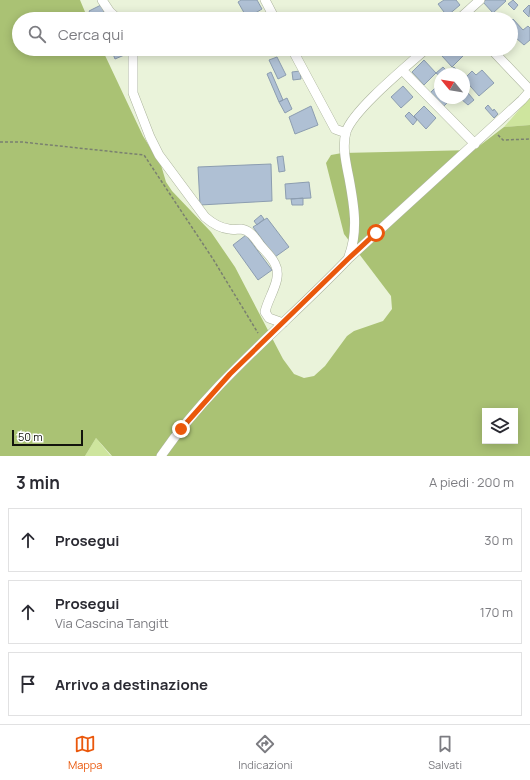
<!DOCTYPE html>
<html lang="it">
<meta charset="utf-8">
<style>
body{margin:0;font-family:Manrope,sans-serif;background:#f2f2f3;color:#2b2b33}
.controls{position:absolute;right:12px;bottom:12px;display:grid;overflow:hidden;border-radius:0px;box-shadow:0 2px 10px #0003}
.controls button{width:36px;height:36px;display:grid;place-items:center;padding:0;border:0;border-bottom:1px solid #e1e1e2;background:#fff;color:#2b2b33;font:20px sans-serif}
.compass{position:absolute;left:434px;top:68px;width:36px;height:36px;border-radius:50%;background:#fff;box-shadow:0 2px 10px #0003;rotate:300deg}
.scale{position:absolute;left:12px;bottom:10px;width:71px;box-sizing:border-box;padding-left:4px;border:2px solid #13150d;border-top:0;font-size:11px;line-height:14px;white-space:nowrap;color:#13150d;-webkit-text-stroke:3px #fff;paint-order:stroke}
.stop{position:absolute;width:12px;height:12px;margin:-9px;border:3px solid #ea580c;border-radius:50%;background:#fff}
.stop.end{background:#ea580c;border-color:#fff;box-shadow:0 1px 4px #0008}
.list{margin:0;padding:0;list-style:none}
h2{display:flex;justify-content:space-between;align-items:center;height:52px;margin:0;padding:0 16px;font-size:17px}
h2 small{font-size:13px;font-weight:400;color:#7c7c81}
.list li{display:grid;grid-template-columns:26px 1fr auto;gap:12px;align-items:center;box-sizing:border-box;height:64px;margin:0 8px 8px;padding:0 8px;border:1px solid #e1e1e2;border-radius:0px}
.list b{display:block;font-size:15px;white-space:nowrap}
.list p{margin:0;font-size:13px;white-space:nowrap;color:#7c7c81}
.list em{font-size:13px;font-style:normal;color:#7c7c81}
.icon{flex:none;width:22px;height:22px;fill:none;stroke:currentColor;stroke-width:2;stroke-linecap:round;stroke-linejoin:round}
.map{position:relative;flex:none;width:530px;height:456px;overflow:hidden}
.search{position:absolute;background:#fff;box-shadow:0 2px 10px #0003;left:12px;right:12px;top:12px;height:44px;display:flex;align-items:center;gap:10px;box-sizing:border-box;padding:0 14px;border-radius:22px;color:#7c7c81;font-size:15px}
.sheet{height:268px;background:#fff}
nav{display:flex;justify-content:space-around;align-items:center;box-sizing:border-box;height:56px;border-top:1px solid #e1e1e2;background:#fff;font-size:11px;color:#7c7c81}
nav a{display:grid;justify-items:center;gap:2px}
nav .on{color:#ea580c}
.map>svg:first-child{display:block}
.green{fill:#cee59e}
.forest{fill:#aac274;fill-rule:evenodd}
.building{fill:#afc0d4;stroke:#8c9db0}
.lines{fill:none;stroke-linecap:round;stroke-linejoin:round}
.minor-casing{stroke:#abb39c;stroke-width:10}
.path{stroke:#7a8070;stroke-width:1.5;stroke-dasharray:3 2;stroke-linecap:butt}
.minor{stroke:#fff;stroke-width:9}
.route{stroke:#ea580c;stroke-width:5}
</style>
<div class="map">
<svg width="530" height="456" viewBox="0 0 530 456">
<rect width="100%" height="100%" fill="#eaf3da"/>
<path class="green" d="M 530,97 L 530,125 L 504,127 Z
M 96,438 L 110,455 L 112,456 L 85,456 Z"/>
<path class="forest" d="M 0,0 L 80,0 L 88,19 L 19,19 L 19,49 L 102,49 L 143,136 L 161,165 L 166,182 L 172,191 L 211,232 L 235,267 L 283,359 L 294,374 L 304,378 L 314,376 L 325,366 L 347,336 L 354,331 L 383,321 L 392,309 L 391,296 L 344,234 L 326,163 L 331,155 L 342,153 L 474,150 L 504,127 L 530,125 L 530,456 L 112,456 L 96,438 L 85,456 L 0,456 ZM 485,411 L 515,411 L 515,441 L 485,441 Z"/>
<path class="building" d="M 241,0 L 257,0 L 262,9 L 247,18 L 238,2 Z
M 444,0 L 456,0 L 460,5 L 447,16 L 438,4 Z
M 486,0 L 505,0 L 506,1 L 493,13 L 483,2 Z
M 513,0 L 518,5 L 514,10 L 508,4 Z
M 101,5 L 107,19 L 93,19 L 89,11 Z
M 529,5 L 530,6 L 529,17 L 523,11 Z
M 513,19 L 523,30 L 528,26 L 530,28 L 530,40 L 524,45 L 516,38 L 511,43 L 511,21 Z
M 111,49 L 127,49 L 129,53 L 115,59 Z
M 449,49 L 467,49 L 468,51 L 452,67 L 442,56 Z
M 277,57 L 286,75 L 278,79 L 269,60 Z
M 424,60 L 436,73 L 424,85 L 412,72 Z
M 443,67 L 450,74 L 440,74 L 440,76 L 436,73 Z
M 454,67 L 459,73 L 458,74 L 450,74 L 448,72 Z
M 482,70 L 494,83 L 479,96 L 464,79 L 472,71 L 476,75 Z
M 300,71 L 301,79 L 293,80 L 292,72 Z
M 271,72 L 283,100 L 279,102 L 267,74 Z
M 440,83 L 440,98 L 452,98 L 443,107 L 430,93 Z
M 403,86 L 413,97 L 401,108 L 391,97 Z
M 468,93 L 474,100 L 468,105 L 461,99 L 464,98 L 464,96 Z
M 287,98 L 292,109 L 285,113 L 279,102 Z
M 488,105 L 493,111 L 494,109 L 498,114 L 494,118 L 485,108 Z
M 311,106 L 318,125 L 295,134 L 289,117 Z
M 424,106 L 436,118 L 426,129 L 414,116 Z
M 409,112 L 417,120 L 413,125 L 405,116 Z
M 283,156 L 285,171 L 279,172 L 277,157 Z
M 271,164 L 272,201 L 200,205 L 198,167 Z
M 309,182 L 311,198 L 286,199 L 285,184 Z
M 303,198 L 303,205 L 292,205 L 291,199 Z
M 261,215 L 264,219 L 257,225 L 254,221 Z
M 267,218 L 289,247 L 275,257 L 253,227 Z
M 246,235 L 272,270 L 258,280 L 233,245 Z"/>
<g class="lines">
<g class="minor-casing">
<path id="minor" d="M 102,0 L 110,12 L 118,19
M 265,0 L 275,19
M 459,19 L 480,0
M 133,49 L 133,93 L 150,137 L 159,155 L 205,217 C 212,223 219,228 229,229 C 233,230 237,229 241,229 C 250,230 255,238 260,245 C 265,251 272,257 275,264 C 283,279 268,297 265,312 L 269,318 L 283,323
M 292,49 L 335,129 L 346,133
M 491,49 L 530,90
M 403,71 L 475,144
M 349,258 L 522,100 L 530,91
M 161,456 C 213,381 286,324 348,259 C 359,232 354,205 349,178 C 346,163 342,147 346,132 C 353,110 407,66 426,49"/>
</g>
<path class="path" d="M 498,135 L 503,140 L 530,139
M 0,142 L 22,142 L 144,155 L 213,259 L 258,333"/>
<use href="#minor" class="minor"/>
</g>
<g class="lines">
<path class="route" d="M 181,429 L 230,374 L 348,259 L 376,233"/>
</g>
</svg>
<div class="controls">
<button><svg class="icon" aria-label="layers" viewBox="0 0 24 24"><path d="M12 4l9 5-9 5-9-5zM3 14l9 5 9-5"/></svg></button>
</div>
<svg class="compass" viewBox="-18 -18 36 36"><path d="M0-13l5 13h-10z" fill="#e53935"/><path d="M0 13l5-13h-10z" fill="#7c7c81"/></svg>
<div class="scale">50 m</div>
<div class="stop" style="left:376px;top:233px"></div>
<div class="stop end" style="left:181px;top:429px"></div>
<div class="search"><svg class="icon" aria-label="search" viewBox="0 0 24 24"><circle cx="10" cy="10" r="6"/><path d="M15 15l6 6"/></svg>Cerca qui</div>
</div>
<section class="sheet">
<h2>3 min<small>A piedi · 200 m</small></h2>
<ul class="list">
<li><svg class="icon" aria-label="ahead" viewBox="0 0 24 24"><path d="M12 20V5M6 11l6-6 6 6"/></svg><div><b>Prosegui</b></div><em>30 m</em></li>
<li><svg class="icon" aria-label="ahead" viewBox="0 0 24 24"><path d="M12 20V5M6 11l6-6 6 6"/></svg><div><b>Prosegui</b><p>Via Cascina Tangitt</p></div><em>170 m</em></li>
<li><svg class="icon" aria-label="arrive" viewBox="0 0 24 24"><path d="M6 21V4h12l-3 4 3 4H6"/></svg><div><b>Arrivo a destinazione</b></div></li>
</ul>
</section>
<nav>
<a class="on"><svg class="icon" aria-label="map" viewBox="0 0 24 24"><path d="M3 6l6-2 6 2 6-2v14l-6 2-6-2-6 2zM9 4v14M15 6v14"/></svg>Mappa</a>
<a><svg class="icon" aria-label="directions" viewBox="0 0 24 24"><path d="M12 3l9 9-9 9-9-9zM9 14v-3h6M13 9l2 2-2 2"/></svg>Indicazioni</a>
<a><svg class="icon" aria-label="saved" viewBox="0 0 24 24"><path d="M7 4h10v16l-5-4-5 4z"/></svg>Salvati</a>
</nav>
